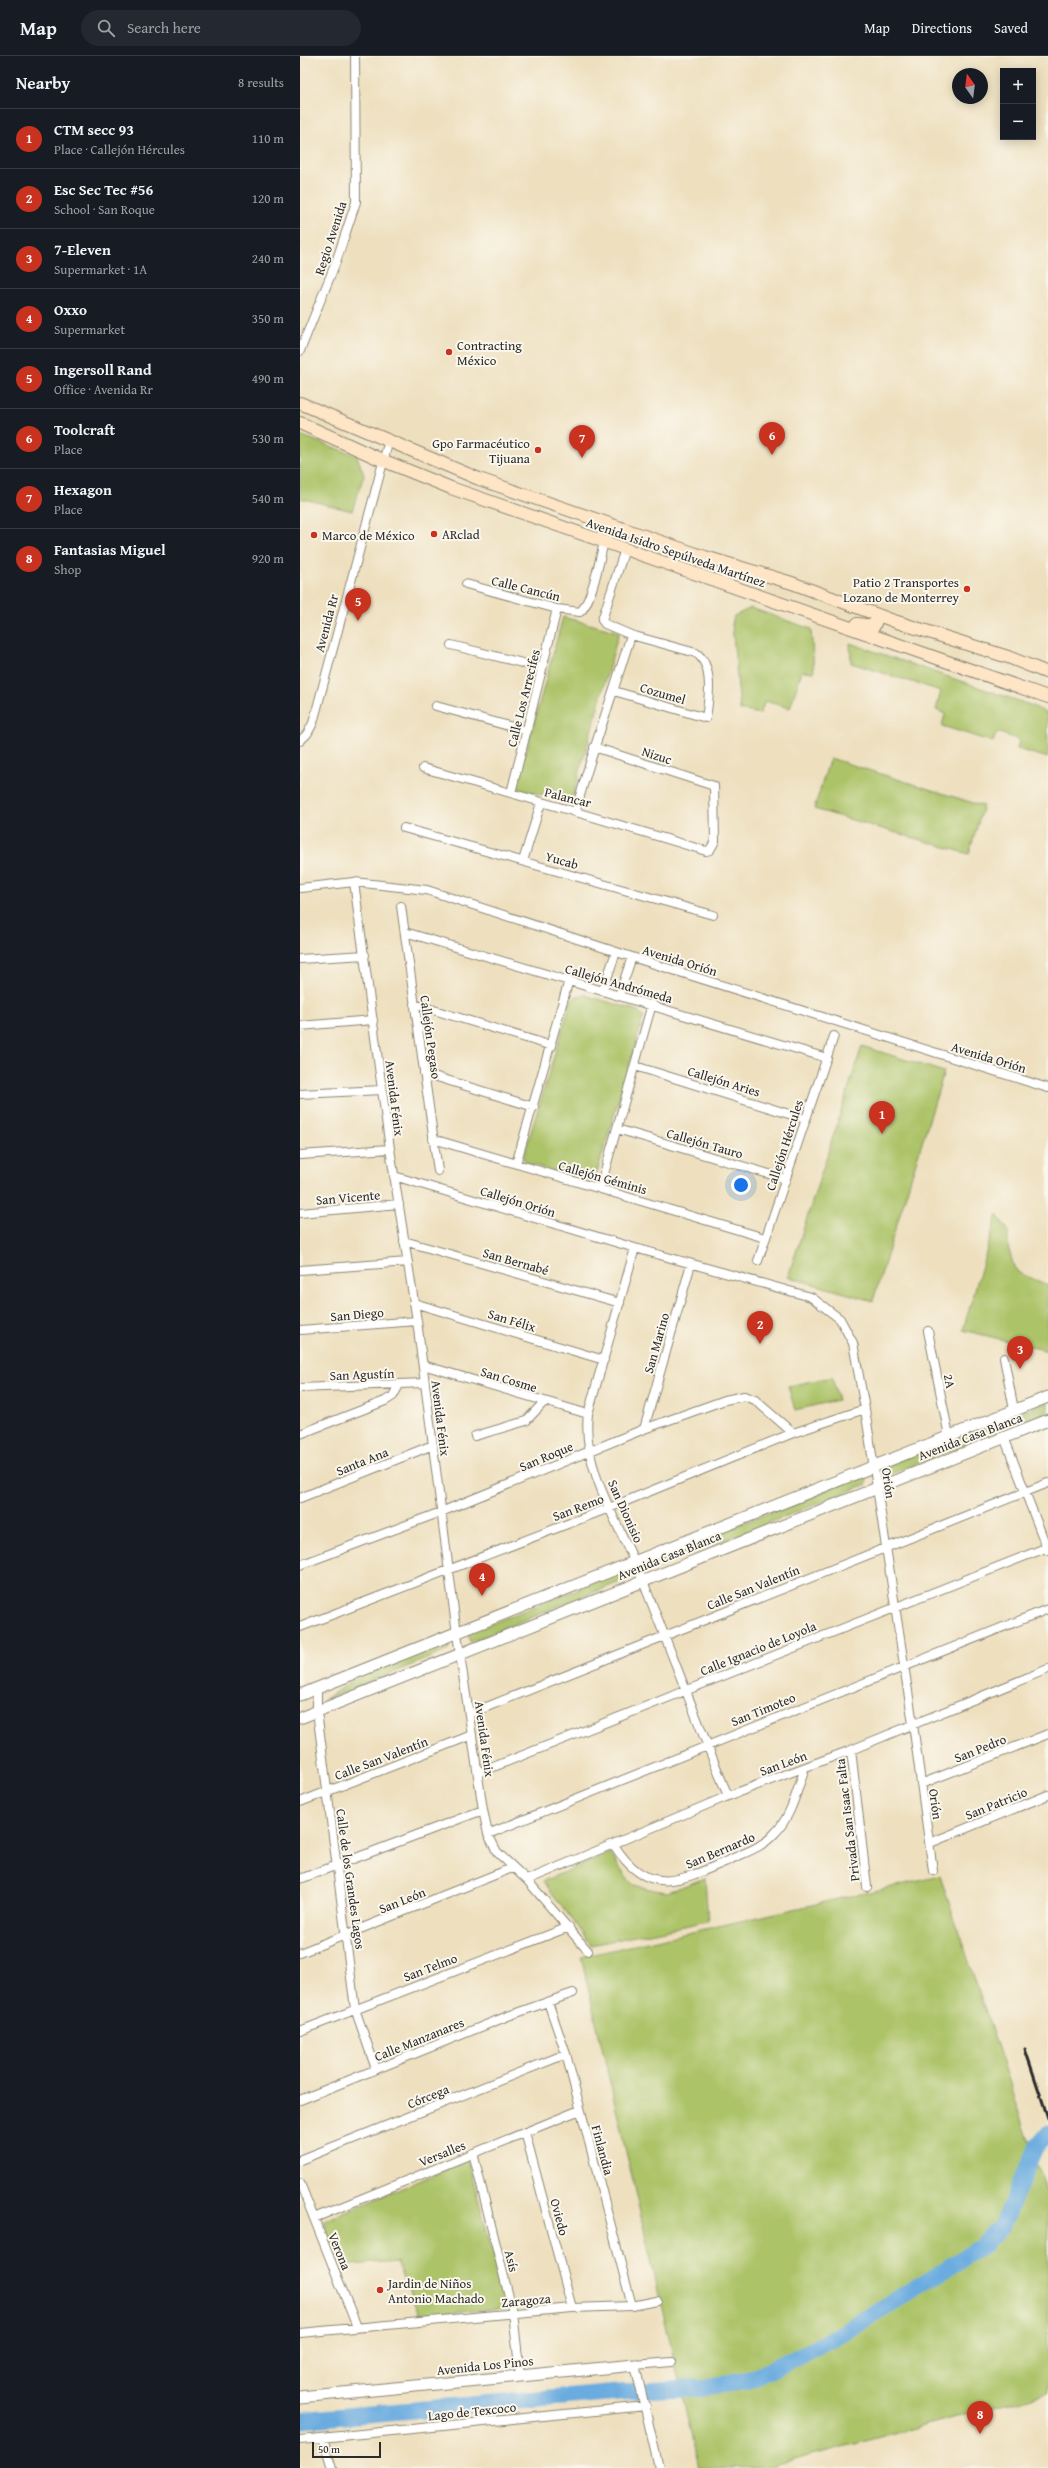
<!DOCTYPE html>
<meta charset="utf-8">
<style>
body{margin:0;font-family:"Gentium Book Plus",serif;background:#242831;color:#f1f3f6}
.controls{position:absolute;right:12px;top:12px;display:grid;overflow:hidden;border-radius:0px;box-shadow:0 2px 10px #0003}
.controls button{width:36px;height:36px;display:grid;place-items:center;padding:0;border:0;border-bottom:1px solid #363941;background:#171b24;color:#f1f3f6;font:20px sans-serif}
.compass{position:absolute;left:652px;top:12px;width:36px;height:36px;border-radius:50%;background:#171b24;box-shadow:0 2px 10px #0003;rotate:346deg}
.scale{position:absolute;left:12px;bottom:10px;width:69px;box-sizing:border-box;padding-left:4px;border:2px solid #2b2b2b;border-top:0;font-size:11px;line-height:14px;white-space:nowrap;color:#2b2b2b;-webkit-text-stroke:3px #fbf7ec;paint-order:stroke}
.you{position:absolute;left:441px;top:1129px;width:14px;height:14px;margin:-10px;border:3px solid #fff;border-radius:50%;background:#1a73e8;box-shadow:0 0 0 6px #1a73e833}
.badge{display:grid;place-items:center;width:26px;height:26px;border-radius:50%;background:#c8321e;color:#fff;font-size:13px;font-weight:700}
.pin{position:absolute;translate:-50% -33px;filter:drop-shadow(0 1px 2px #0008)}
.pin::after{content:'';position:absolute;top:21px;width:14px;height:12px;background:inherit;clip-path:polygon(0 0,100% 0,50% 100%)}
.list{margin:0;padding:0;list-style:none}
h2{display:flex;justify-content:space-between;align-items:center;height:52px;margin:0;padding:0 16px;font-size:17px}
h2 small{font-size:13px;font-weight:400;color:#9ea1a6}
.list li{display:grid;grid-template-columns:26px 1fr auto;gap:12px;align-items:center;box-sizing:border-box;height:60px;padding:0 16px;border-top:1px solid #363941}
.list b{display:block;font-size:15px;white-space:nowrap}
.list p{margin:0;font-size:13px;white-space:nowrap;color:#9ea1a6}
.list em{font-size:13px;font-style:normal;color:#9ea1a6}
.icon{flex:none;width:22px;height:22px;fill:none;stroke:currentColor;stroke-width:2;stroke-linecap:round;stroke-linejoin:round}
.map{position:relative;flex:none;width:748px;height:2412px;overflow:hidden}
header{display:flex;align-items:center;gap:24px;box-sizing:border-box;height:56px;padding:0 20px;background:#171b24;border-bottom:1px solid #363941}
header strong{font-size:19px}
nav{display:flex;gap:22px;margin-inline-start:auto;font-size:14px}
.search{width:280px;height:36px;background:#242831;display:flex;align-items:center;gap:10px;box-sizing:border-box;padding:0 14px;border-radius:22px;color:#9ea1a6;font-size:15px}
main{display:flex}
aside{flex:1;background:#171b24}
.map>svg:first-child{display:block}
.green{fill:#acc368;stroke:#6c774a}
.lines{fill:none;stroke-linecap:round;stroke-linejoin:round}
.river{stroke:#6bacdf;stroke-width:17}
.minor-casing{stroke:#8c8675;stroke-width:10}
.tertiary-casing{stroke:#8c8675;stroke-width:13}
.secondary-casing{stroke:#8c8675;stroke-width:14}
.minor{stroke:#fff;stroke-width:8}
.tertiary{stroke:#fff;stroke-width:11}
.secondary{stroke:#fde5c5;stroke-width:12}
.rail{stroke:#2b2b2b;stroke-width:3}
.poi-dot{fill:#c8321e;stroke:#fbf7ec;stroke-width:1.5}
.labels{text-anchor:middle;stroke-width:4;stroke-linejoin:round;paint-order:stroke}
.street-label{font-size:13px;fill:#2b2b2b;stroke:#fbf7ec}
.poi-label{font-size:13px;fill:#2b2b2b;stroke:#fbf7ec;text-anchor:start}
</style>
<header>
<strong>Map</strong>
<div class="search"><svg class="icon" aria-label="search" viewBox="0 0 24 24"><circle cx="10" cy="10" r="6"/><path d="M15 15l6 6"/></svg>Search here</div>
<nav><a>Map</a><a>Directions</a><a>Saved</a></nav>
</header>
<main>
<aside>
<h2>Nearby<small>8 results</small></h2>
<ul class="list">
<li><span class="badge">1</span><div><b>CTM secc 93</b><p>Place · Callejón Hércules</p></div><em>110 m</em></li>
<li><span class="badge">2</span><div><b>Esc Sec Tec #56</b><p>School · San Roque</p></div><em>120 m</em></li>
<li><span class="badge">3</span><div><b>7-Eleven</b><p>Supermarket · 1A</p></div><em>240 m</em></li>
<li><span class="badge">4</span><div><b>Oxxo</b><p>Supermarket</p></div><em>350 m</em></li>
<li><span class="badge">5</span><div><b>Ingersoll Rand</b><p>Office · Avenida Rr</p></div><em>490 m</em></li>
<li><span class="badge">6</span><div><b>Toolcraft</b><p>Place</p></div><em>530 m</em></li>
<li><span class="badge">7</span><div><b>Hexagon</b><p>Place</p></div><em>540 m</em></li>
<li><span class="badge">8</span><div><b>Fantasias Miguel</b><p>Shop</p></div><em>920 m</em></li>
</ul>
</aside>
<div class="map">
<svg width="748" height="2412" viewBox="0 0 748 2412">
<rect width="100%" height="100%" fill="#fbf7ec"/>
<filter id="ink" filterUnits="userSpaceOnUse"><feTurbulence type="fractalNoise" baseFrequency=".025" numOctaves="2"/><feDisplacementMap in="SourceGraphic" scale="8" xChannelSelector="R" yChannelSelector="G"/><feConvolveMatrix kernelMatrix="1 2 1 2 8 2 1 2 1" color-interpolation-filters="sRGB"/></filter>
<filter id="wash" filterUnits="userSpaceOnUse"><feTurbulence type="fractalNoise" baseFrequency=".012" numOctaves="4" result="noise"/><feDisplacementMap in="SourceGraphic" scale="16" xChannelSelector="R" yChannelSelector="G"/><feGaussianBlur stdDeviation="0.9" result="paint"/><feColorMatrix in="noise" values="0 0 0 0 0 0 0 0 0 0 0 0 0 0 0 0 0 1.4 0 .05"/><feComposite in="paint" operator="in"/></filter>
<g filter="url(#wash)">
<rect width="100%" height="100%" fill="#eee0bf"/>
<path class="green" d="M 0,379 L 57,400 L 64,419 L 52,455 L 0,442 Z
M 451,552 L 511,573 L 514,616 L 502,615 L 490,652 L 465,645 L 460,658 L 440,654 L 432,568 L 434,560 Z
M 263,561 L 319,576 L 271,747 L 216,732 Z
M 550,587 L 733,650 L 748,658 L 748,702 L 717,693 L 719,684 L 697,676 L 693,686 L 642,670 L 645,658 L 636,654 L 641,635 L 551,607 Z
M 530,702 L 683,750 L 669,798 L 514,753 Z
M 285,939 L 336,954 L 344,960 L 294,1126 L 290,1127 L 227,1107 L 223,1102 L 271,945 L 277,940 Z
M 562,990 L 644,1016 L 573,1245 L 488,1221 Z
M 697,1159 L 708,1174 L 708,1191 L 714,1211 L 719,1217 L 748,1229 L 748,1295 L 663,1274 Z
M 532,1321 L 538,1344 L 495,1354 L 488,1330 Z
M 748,1346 L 748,1356 L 586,1420 L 584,1410 Z
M 566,1418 L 567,1428 L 345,1516 L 341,1508 Z
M 328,1513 L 332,1521 L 170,1586 L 168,1577 Z
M 149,1586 L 149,1594 L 24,1644 L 54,1623 Z
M 310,1797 L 325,1820 L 334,1829 L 354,1834 L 368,1836 L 405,1822 L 408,1865 L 291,1889 L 243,1825 Z
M 640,1820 L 748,2140 L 748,2337 L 463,2412 L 399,2412 L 281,1901 Z
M 166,2105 L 169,2108 L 206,2249 L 203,2253 L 119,2259 L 97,2205 L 41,2210 L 24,2165 Z"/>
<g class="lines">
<path class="river" d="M 0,2364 L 318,2336 L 407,2332 L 454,2322 L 531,2284 L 681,2191 L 701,2172 L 737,2090 L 748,2077"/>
</g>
</g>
<g filter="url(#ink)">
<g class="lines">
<g class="minor-casing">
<path id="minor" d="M 0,295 L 36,206 L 56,146 L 55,0
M 166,528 L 257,553 L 280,556 C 292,547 300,501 304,486
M 151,589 L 242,612
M 314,635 L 406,662 C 409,643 414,609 396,597 L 331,579 L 305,568 L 302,564 L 325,493
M 136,650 L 227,675
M 0,685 L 7,678 L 13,667 L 89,384
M 123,712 C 218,739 312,766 406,795 L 410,794 L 415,785 L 414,730 L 294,691
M 211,737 L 257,553
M 276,754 C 292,695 313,638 331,579
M 104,772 L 413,859
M 223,805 L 241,747
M 54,826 L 90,1093 L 117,1265 L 157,1578 L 183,1754 L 188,1778 L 197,1796 L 227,1824 L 288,1895
M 0,832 L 54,826 L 127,834 L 332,901 L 748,1032
M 101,850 L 138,1115
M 105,876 L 527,1002
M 0,903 L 65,899
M 303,934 L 316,896
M 319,939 L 332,901
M 114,948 L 252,990
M 0,970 L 73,964
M 335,1010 L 505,1063
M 124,1017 L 234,1051
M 0,1038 L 82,1034
M 317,1073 L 486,1123
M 133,1083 L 465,1182
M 0,1099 L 90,1093
M 216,1108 L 269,924
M 94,1120 L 335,1192 L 511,1241 L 540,1263 L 553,1287 L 565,1353 L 613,1668 L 633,1815
M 300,1132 L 352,948
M 0,1157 L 99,1148
M 104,1185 L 320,1247
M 335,1192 L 288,1358 C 281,1414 322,1472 342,1523 C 371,1595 398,1668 428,1740
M 458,1205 L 534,980
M 0,1214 L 108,1206
M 114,1247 L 304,1304
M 0,1274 L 117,1265
M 628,1275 L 649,1380
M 704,1302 L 714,1354
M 123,1309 L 288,1358
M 0,1332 L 124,1327
M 344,1373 L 391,1208
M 0,1378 L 85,1345 L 93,1340 L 99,1329
M 175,1380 L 226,1365 L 244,1346
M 704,1381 L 748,1495
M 0,1442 L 133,1389
M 0,1509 L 141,1456 L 344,1373 L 425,1344 L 444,1340 L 455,1344 L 493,1377
M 0,1571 L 309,1452 L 493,1377 L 565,1353
M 17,1632 L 17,1655 L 55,1953 L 76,2013
M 169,1658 L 748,1427
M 551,1694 L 567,1831
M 178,1717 L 748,1491
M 621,1728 L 748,1678
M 0,1746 L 172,1679
M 188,1778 L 748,1553
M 630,1787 L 748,1739
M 314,1789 C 347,1841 379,1826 427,1805 C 443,1797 462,1792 474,1778 C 491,1762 497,1734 505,1712
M 0,1823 L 183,1754
M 227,1824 L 428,1740 L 551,1694 L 748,1613
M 0,1897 L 212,1812
M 248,1946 L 266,1998 L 332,2250
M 0,1975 L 269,1871
M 0,2044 L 208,1960 L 273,1937
M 225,2076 L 272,2252
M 173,2097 L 213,2257 L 220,2319
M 0,2104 L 266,1998
M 0,2127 L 57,2271
M 14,2162 L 280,2054
M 0,2277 L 272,2252 L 332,2250 L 357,2245
M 23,2382 L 32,2412
M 0,2384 L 346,2350
M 359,2412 L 335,2309 L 372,2306"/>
</g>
<g class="tertiary-casing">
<path id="tertiary" d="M 0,1639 L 748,1341
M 0,1662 L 748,1364
M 0,2341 L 335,2309"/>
</g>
<g class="secondary-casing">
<path id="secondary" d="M 0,347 L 179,423 L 405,501 L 492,527 L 594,565 L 708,601 L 748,617
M 0,367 L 82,404 L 151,432 L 748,641
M 557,568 L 574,570 L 578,559"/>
</g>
<use href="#minor" class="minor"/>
<use href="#tertiary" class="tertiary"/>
<use href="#secondary" class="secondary"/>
<path class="rail" d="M 725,1993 L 748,2062"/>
</g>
</g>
<g class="poi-dot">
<circle cx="149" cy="296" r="4"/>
<circle cx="238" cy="394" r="4"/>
<circle cx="134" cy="478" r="4"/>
<circle cx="14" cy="479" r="4"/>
<circle cx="667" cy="533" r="4"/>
<circle cx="80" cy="2234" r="4"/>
</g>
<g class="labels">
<g class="street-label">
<text transform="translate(30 182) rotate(-72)" y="5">Regio Avenida</text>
<text transform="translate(376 496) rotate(19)" y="5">Avenida Isidro Sepúlveda Martínez</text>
<text transform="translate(226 532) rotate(14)" y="5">Calle Cancún</text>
<text transform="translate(26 567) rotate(-75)" y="5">Avenida Rr</text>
<text transform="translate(363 637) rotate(16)" y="5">Cozumel</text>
<text transform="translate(223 642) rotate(-76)" y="5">Calle Los Arrecifes</text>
<text transform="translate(357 699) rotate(18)" y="5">Nizuc</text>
<text transform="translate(268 741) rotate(14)" y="5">Palancar</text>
<text transform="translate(262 804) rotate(16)" y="5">Yucab</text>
<text transform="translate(380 904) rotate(17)" y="5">Avenida Orión</text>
<text transform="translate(319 927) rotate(16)" y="5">Callejón Andrómeda</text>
<text transform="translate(131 981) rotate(82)" y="5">Callejón Pegaso</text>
<text transform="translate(689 1001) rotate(17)" y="5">Avenida Orión</text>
<text transform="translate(424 1025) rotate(17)" y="5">Callejón Aries</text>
<text transform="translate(95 1042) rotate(83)" y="5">Avenida Fénix</text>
<text transform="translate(405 1087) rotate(16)" y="5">Callejón Tauro</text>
<text transform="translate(484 1089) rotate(-72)" y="5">Callejón Hércules</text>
<text transform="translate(303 1121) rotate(16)" y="5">Callejón Géminis</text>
<text transform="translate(48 1141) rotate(-5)" y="5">San Vicente</text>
<text transform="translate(218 1145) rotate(17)" y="5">Callejón Orión</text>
<text transform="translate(216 1205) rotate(16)" y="5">San Bernabé</text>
<text transform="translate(57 1258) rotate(-5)" y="5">San Diego</text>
<text transform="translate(212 1264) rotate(17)" y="5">San Félix</text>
<text transform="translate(356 1287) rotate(-74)" y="5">San Marino</text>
<text transform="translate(62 1318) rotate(-2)" y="5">San Agustín</text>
<text transform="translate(209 1323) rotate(17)" y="5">San Cosme</text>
<text transform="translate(650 1325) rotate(79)" y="5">2A</text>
<text transform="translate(141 1362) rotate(83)" y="5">Avenida Fénix</text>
<text transform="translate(670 1380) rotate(-21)" y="5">Avenida Casa Blanca</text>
<text transform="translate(246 1400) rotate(-23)" y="5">San Roque</text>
<text transform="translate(62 1405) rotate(-22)" y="5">Santa Ana</text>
<text transform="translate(589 1427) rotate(82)" y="5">Orión</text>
<text transform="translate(278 1451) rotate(-21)" y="5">San Remo</text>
<text transform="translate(326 1455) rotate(66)" y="5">San Dionisio</text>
<text transform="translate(369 1499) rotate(-22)" y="5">Avenida Casa Blanca</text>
<text transform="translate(453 1531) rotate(-22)" y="5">Calle San Valentín</text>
<text transform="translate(458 1592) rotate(-22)" y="5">Calle Ignacio de Loyola</text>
<text transform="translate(463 1653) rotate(-22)" y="5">San Timoteo</text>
<text transform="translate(185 1683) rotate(82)" y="5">Avenida Fénix</text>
<text transform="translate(680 1692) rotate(-22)" y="5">San Pedro</text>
<text transform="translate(81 1702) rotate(-21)" y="5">Calle San Valentín</text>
<text transform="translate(483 1707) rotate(-20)" y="5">San León</text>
<text transform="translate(696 1747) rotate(-22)" y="5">San Patricio</text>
<text transform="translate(636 1748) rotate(82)" y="5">Orión</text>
<text transform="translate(547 1764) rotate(-97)" y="5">Privada San Isaac Falta</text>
<text transform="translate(420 1794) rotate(-23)" y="5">San Bernardo</text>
<text transform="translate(51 1823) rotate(82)" y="5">Calle de los Grandes Lagos</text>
<text transform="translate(102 1844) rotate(-22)" y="5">San León</text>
<text transform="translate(130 1911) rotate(-21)" y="5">San Telmo</text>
<text transform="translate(119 1983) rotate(-22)" y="5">Calle Manzanares</text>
<text transform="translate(128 2040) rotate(-22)" y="5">Córcega</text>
<text transform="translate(303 2094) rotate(75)" y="5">Finlandia</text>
<text transform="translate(142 2097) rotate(-22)" y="5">Versalles</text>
<text transform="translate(260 2161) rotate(75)" y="5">Oviedo</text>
<text transform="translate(40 2195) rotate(68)" y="5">Verona</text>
<text transform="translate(212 2205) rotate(76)" y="5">Asís</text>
<text transform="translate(226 2244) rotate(-5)" y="5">Zaragoza</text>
<text transform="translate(185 2309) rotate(-6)" y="5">Avenida Los Pinos</text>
<text transform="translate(172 2355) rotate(-6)" y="5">Lago de Texcoco</text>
</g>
<g class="poi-label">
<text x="157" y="294">Contracting<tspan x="157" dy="15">México</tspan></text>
<text x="230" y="392" text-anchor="end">Gpo Farmacéutico<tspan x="230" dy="15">Tijuana</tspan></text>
<text x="142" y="483">ARclad</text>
<text x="22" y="484">Marco de México</text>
<text x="659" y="531" text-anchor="end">Patio 2 Transportes<tspan x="659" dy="15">Lozano de Monterrey</tspan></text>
<text x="88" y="2232">Jardin de Niños<tspan x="88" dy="15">Antonio Machado</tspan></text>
</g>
</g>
</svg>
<div class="controls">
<button>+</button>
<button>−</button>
</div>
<svg class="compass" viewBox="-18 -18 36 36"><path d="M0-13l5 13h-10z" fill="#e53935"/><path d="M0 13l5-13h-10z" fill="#9ea1a6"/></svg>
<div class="scale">50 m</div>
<div class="you"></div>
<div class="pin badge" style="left:582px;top:1078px">1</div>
<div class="pin badge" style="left:460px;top:1288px">2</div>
<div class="pin badge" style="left:720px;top:1313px">3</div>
<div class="pin badge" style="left:182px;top:1540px">4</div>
<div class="pin badge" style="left:58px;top:565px">5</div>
<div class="pin badge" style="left:472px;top:399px">6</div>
<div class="pin badge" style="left:282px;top:402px">7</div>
<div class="pin badge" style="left:680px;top:2378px">8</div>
</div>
</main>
